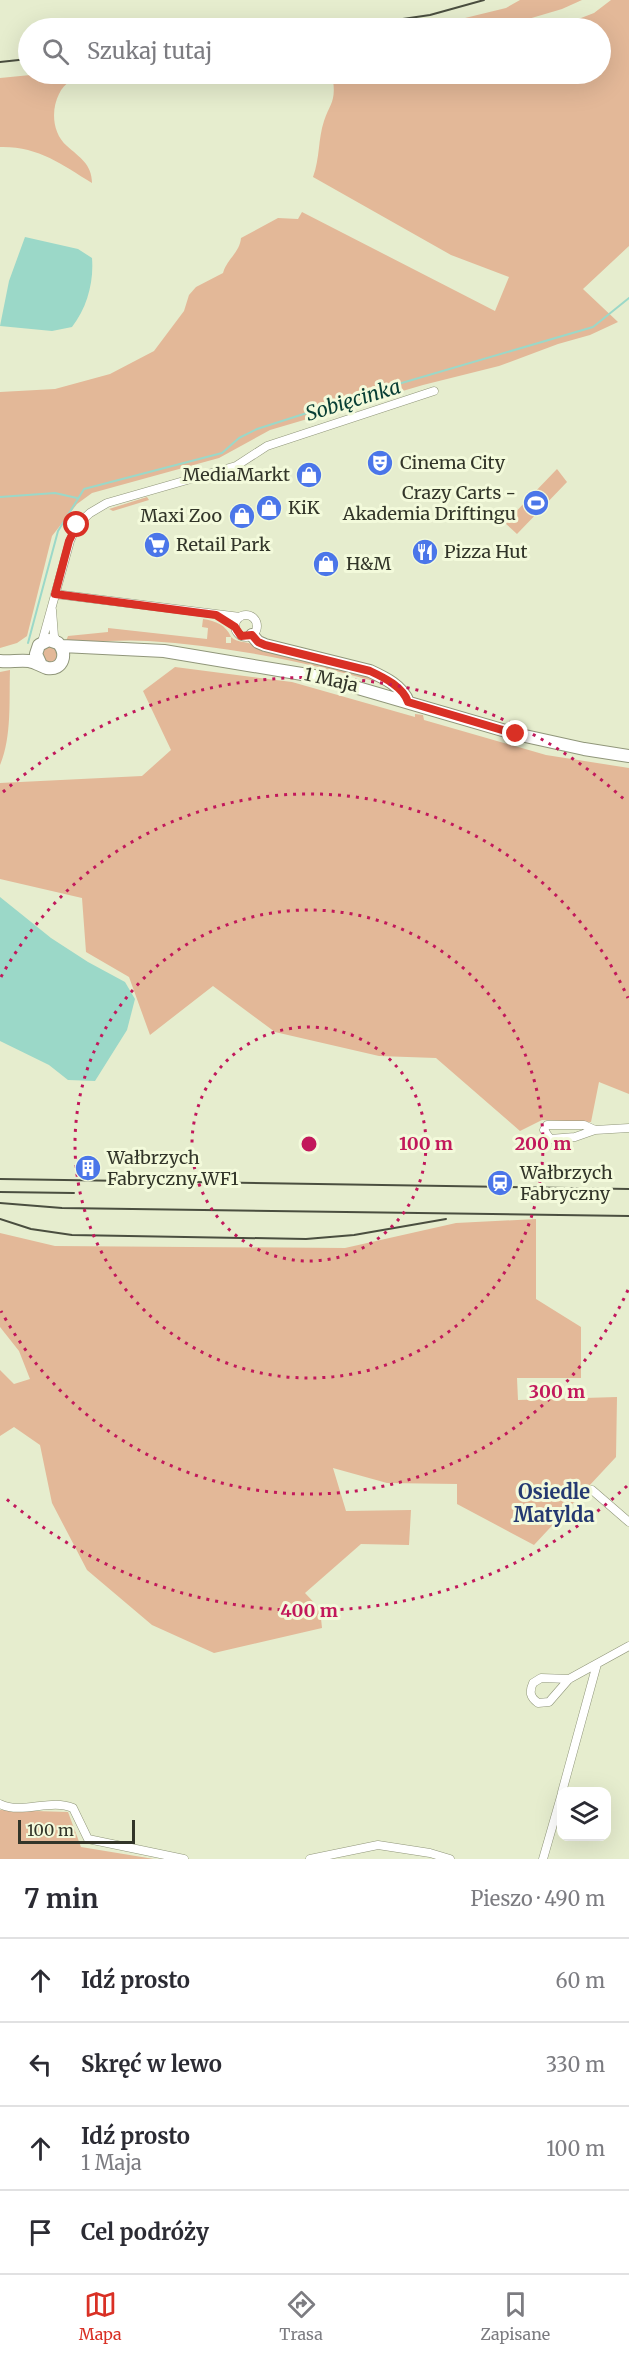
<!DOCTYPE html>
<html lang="pl">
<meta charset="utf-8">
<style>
body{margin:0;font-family:Merriweather,serif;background:#f2f2f3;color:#2b2b33}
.controls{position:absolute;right:18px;bottom:18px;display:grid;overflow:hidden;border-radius:12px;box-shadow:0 6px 24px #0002}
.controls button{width:54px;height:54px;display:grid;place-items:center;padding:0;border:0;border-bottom:2px solid #e1e1e2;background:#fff;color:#2b2b33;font:30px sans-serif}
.scale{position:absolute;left:18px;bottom:15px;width:117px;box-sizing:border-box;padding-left:6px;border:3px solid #323529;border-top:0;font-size:16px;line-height:21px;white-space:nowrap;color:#323529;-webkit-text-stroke:4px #f3fadb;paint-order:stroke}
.stop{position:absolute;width:18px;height:18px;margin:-14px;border:4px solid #d93025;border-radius:50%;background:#fff}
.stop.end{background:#d93025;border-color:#fff;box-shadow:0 2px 6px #0008}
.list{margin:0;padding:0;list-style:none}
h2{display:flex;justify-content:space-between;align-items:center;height:78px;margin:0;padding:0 24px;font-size:26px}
h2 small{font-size:20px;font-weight:400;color:#7c7c81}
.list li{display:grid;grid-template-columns:39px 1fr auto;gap:18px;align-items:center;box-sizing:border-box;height:84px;padding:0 24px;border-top:2px solid #e1e1e2}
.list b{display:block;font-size:22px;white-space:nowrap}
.list p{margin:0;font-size:20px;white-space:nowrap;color:#7c7c81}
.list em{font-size:20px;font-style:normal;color:#7c7c81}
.icon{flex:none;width:33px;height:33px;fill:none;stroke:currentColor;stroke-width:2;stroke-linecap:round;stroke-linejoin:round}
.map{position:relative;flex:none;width:629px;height:1859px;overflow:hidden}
.search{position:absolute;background:#fff;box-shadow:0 6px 24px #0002;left:18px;right:18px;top:18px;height:66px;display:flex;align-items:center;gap:15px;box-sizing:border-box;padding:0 21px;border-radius:33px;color:#7c7c81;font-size:22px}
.sheet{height:414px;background:#fff}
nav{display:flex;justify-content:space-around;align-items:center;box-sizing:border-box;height:84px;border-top:2px solid #e1e1e2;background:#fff;font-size:16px;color:#7c7c81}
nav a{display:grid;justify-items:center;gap:3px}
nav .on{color:#d93025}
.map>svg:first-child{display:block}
.green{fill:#e3b898}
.water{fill:#9bd8c8}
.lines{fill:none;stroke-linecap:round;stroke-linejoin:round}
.stream{stroke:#9bd8c8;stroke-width:2}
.minor-casing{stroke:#90967a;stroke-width:9}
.primary-casing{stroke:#90967a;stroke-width:14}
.minor{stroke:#fff;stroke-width:8}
.primary{stroke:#fff;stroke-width:12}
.rail{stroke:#4a4e3f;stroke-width:2}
.route{stroke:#d93025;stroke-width:8}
.ring{fill:none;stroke:#c2185b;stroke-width:3;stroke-dasharray:3 6}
.labels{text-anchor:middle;stroke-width:6;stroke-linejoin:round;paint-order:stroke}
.poi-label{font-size:18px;fill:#323529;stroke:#f3fadb;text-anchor:start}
.street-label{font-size:18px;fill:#323529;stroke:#f3fadb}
.water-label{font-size:20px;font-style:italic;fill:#073e34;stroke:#f3fadb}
.neighbourhood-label{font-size:20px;font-weight:bold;fill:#243971;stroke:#f3fadb}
.centre{fill:#c2185b;stroke:#f3fadb;stroke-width:3}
.ring-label{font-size:18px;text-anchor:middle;font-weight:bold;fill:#c2185b;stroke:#f3fadb;stroke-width:6;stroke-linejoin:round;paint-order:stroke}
</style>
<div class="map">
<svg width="629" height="1859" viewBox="0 0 629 1859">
<rect width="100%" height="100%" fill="#e6edce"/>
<path class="green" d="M 520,0 L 582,0 L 562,9 L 498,28 L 424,28 L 506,8 Z
M 611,0 L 629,0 L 629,246 L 583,289 L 618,322 L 590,335 L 558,344 L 499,366 L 423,385 L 270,430 L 219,458 L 92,493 L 77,504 L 52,536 L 27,636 L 17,643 L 0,648 L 0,392 L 55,389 L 110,374 L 154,351 L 184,311 L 189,295 L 196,287 L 223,273 C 227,259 240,252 241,238 L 278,218 L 298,219 L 302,212 L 495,311 L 509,277 L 451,255 L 313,177 C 320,158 318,139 324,121 C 330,103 336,102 333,80 L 346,74 L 600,74 L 600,28 L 555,28 L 594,13 Z
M 41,74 L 88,74 C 76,76 64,83 59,94 C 51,110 52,133 67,146 C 79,157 92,164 92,183 C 61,164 38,146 0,147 L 0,78 Z
M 557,469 L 567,482 L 517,534 L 505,523 Z
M 147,497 L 149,500 L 113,511 L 109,509 Z
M 203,619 C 216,621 226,625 231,637 L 226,637 L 226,643 L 231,643 L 231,637 C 238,643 244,641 251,644 C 257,647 259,651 265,652 L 268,651 L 369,674 L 384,684 C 308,662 227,646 148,641 C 121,639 93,643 66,641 L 68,636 L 108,632 L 108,628 L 207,639 L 208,628 L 202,627 Z
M42 654a8 8 0 1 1 16 0a8 8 0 1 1-16 0Z
M 175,667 L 292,682 L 415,717 L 415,714 L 423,715 L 424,720 L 546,755 L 629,768 L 629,1094 L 599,1082 L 591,1122 L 542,1120 L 520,1131 L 436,1058 L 379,1056 L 275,1032 L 213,986 L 150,1035 L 129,977 L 86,952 L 82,898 L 0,879 L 0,783 L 142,776 L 171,750 L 143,691 Z
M 10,670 C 9,700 12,737 0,765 L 0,672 Z
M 536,1219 L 536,1299 L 581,1327 L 581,1378 L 517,1378 L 518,1400 L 617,1397 L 616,1457 L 534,1545 L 457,1504 L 457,1484 L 387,1483 L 333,1468 L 346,1511 L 411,1510 L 409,1545 L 361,1544 L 305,1593 L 320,1609 L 322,1628 L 214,1653 L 152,1625 L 87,1570 L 52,1503 L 40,1445 L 14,1427 L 0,1436 L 0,1370 L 14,1384 L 30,1379 L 19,1351 L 0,1327 L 0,1233 L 55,1246 L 345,1248 L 456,1223 Z
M 0,1810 L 68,1812 L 81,1847 L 154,1859 L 0,1859 Z"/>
<path class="water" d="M 25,237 L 78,249 L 92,258 C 94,282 87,308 72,327 L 52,331 L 0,326 L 9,281 Z
M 0,897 L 51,938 L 88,962 L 125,982 L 135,999 L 127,1030 L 95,1081 L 68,1080 L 49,1065 L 0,1041 Z"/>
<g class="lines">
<path class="stream" d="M 0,497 L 55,493 L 77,498
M 28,643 L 58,531 L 84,489 L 222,453 L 239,438 L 257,429 L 388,387 L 593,327 L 629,298"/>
<g class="minor-casing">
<path id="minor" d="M 55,594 L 240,617
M 52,610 L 54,636 L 58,643
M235 626a11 11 0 1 1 22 0a11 11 0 1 1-22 0Z
M 42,642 L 70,541 L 77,525 L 90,513 L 107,503 L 236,466 L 267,446 L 434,391
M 595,1130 L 575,1137 L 550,1139 L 544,1130 L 547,1125 L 584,1125 L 595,1130 L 629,1128
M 592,1490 L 629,1522
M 569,1679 L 541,1678 L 533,1683 C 529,1692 530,1697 538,1703 L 549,1702 L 569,1679 L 629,1646
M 562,1792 L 597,1664
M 0,1804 C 23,1815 50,1798 73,1808 L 88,1839 L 184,1859
M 310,1859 L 378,1845 L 430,1853 L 450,1859
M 543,1859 L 562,1793"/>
</g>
<g class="primary-casing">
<path id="primary" d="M 252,635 L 258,642 L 265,645 L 370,671 C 385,678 402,686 408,702
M 62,646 L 164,651 L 320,677 L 516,734 L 584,749 L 629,756
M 0,661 C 10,662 19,660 29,661 C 35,662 41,666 47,668 C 63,671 68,653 58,643 L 49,640 L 39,645 L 36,654 L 41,665"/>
</g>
<use href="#minor" class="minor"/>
<use href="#primary" class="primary"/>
<path class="rail" d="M 341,28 L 430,15 L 484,0
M 0,62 L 28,59
M 0,1179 L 629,1189
M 0,1192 L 74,1193
M 0,1203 L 62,1208 L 629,1216
M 0,1219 L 31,1229 L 72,1235 L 306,1239 L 354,1235 L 446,1219"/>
</g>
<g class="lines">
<path class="route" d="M 77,525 L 69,541 L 55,594 L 216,615 L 235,627 L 241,636 L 252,635 L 258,642 L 265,645 L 370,671 C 385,678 403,687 408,702 L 516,734"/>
</g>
<g class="ring">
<circle cx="309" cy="1144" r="117"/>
<circle cx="309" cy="1144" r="234"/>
<path d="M628 1290A351 351 0 0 1 1 1311M1 977A351 351 0 0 1 628 998"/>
<path d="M627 1486A467 467 0 0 1 3 1496M3 792A467 467 0 0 1 627 802"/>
</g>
<defs>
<g id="theatre-disc" transform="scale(1.35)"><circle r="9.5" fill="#4b76e9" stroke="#f3fadb"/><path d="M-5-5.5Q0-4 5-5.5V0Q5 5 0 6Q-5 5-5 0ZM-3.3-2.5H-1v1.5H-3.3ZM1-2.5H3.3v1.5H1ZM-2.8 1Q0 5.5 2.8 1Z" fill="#fff"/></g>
<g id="shop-disc" transform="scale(1.35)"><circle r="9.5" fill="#4b76e9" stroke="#f3fadb"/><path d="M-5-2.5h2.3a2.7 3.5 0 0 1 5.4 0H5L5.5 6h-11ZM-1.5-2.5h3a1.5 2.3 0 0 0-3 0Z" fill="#fff"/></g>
<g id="stadium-disc" transform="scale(1.35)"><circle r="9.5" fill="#4b76e9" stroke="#f3fadb"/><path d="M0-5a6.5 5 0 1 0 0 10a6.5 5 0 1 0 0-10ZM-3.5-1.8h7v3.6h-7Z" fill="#fff"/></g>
<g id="supermarket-disc" transform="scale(1.35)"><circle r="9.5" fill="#4b76e9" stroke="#f3fadb"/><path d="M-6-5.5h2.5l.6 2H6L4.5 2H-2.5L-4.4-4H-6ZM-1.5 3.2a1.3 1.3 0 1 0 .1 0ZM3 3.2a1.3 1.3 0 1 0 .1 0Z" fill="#fff"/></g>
<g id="restaurant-disc" transform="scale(1.35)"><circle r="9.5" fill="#4b76e9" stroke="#f3fadb"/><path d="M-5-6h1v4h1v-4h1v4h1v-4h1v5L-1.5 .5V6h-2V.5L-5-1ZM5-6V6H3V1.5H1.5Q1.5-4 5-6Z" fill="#fff"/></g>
<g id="building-disc" transform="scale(1.35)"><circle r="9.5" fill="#4b76e9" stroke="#f3fadb"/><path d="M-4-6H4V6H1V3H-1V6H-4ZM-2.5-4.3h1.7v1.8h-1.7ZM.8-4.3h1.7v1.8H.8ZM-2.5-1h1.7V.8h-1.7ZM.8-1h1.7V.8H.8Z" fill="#fff"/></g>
<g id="station-disc" transform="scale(1.35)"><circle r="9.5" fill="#4b76e9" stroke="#f3fadb"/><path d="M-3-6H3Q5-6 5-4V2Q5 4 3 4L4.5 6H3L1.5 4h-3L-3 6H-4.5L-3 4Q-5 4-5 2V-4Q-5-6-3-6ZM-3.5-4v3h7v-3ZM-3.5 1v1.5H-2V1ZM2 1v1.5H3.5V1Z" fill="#fff"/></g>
</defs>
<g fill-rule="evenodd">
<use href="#theatre-disc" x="380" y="463"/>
<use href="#shop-disc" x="309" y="475"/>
<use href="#stadium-disc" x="536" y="503"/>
<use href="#shop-disc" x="269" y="508"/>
<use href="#shop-disc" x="242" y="516"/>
<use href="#supermarket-disc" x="157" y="545"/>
<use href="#restaurant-disc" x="425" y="552"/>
<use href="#shop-disc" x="326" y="564"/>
<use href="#building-disc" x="88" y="1168"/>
<use href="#station-disc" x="500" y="1183"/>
</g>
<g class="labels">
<g class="poi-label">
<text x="400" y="469">Cinema City</text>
<text x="290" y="481" text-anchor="end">MediaMarkt</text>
<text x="516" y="499" text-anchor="end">Crazy Carts -<tspan x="516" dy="21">Akademia Driftingu</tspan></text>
<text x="288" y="514">KiK</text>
<text x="222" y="522" text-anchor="end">Maxi Zoo</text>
<text x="176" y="551">Retail Park</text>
<text x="444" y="558">Pizza Hut</text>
<text x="346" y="570">H&amp;M</text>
<text x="107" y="1164">Wałbrzych<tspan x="107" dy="21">Fabryczny WF1</tspan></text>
<text x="520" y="1179">Wałbrzych<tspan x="520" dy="21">Fabryczny</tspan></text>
</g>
<g class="street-label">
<text transform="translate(331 680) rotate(13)" y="6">1 Maja</text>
</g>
<g class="water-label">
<text transform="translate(353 400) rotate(-17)" y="7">Sobięcinka</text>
</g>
<g class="neighbourhood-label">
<text x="554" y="1499">Osiedle<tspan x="554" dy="23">Matylda</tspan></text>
</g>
</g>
<circle cx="309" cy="1144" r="9" class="centre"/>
<g class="ring-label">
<text x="426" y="1150">100 m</text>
<text x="543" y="1150">200 m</text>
<text x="557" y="1398">300 m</text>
<text x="309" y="1617">400 m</text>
</g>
</svg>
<div class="controls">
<button><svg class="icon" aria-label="layers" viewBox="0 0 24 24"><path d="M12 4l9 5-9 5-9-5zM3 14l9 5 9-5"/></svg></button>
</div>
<div class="scale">100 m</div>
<div class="stop" style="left:77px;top:525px"></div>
<div class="stop end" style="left:516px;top:734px"></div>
<div class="search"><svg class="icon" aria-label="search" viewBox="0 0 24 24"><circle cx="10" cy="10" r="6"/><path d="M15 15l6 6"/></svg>Szukaj tutaj</div>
</div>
<section class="sheet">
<h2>7 min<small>Pieszo · 490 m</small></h2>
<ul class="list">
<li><svg class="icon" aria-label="ahead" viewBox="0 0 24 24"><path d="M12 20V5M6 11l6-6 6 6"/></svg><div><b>Idź prosto</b></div><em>60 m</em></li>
<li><svg class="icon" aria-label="left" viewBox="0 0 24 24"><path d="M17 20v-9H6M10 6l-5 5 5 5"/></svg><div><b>Skręć w lewo</b></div><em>330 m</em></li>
<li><svg class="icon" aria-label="ahead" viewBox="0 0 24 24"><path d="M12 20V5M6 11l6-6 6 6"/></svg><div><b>Idź prosto</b><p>1 Maja</p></div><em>100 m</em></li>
<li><svg class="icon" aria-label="arrive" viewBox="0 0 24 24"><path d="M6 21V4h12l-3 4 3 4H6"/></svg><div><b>Cel podróży</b></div></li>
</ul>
</section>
<nav>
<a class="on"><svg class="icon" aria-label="map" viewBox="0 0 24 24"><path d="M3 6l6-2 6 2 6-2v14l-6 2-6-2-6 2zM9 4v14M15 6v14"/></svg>Mapa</a>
<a><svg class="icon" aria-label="directions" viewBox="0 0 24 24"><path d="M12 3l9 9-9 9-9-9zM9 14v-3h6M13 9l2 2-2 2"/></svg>Trasa</a>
<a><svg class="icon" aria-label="saved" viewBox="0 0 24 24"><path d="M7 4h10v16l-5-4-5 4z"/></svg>Zapisane</a>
</nav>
